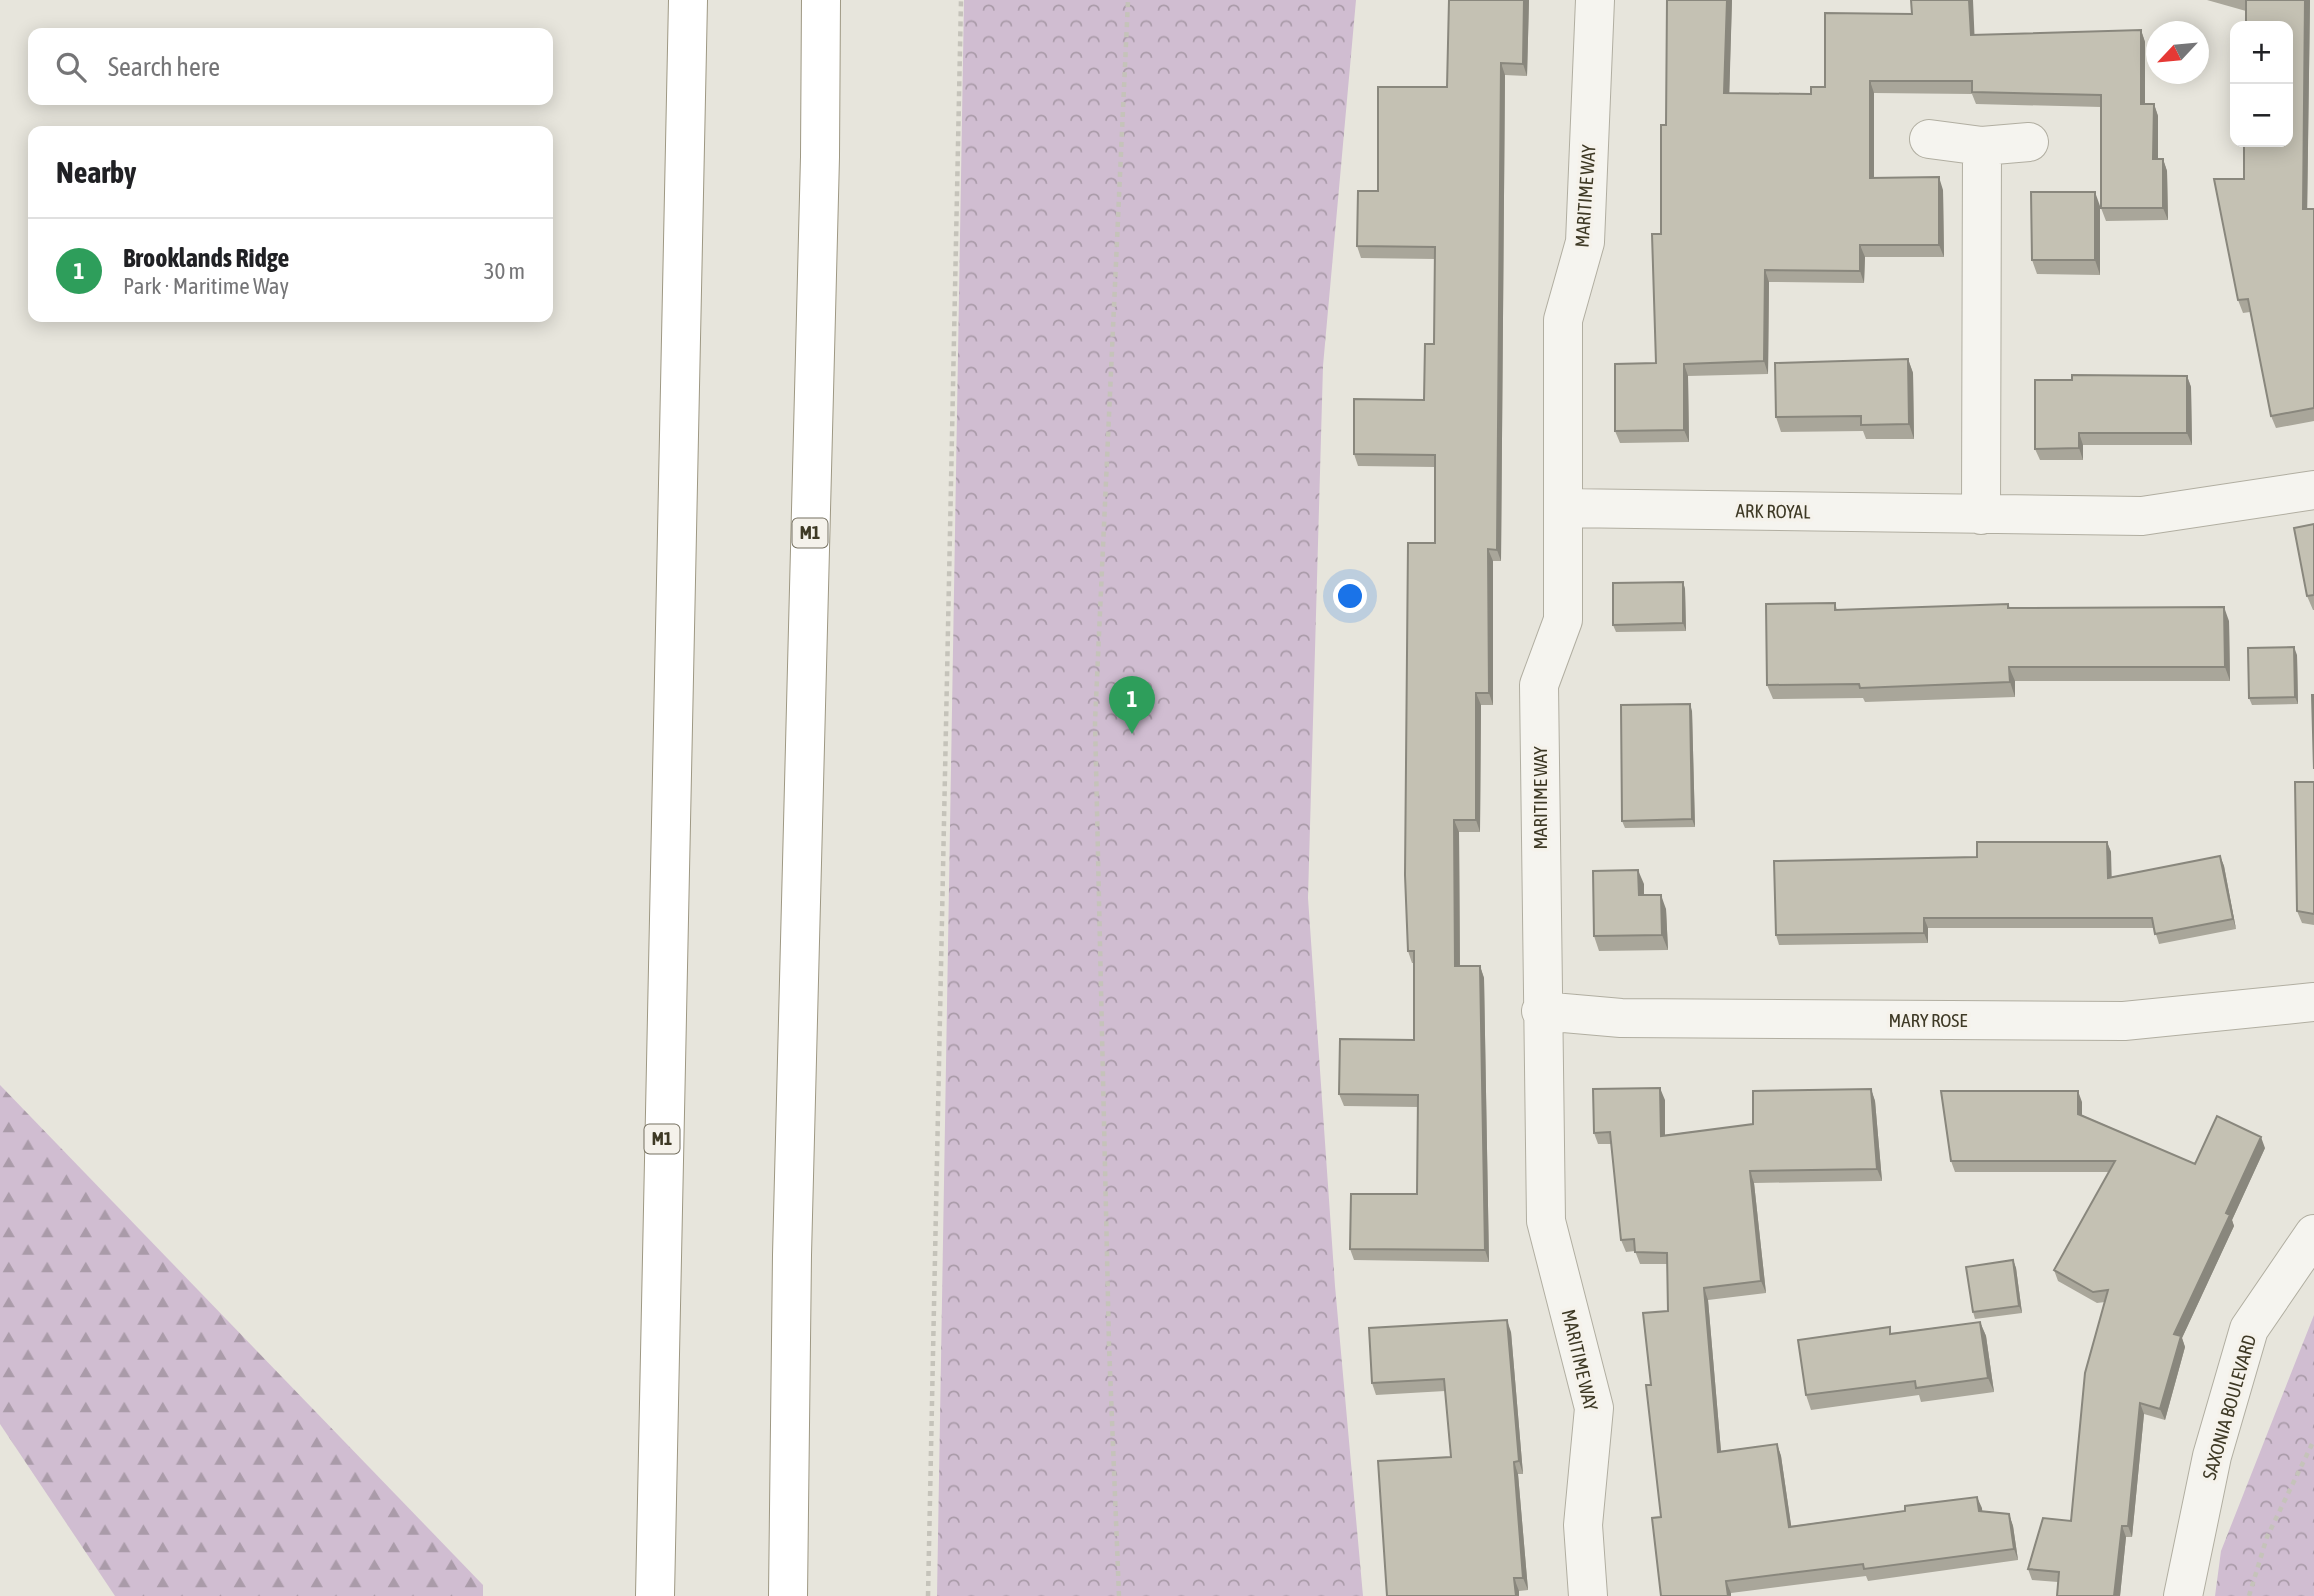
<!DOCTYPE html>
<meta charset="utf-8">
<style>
body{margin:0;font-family:"Asap Condensed",sans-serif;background:#f6f6f6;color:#202124}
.controls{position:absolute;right:21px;top:21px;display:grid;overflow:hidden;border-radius:14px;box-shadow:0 4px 18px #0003}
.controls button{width:63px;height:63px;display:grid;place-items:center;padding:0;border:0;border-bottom:2px solid #e0e0e0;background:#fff;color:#202124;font:35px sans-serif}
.compass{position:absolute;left:2146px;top:21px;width:63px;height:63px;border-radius:50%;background:#fff;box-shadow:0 4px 18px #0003;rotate:244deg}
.you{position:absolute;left:1351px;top:597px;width:24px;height:24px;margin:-18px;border:5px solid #fff;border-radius:50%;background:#1a73e8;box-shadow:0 0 0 10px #1a73e833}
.badge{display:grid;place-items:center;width:46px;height:46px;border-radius:50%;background:#7c3aed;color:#fff;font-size:23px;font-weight:700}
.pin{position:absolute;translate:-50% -58px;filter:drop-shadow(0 2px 4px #0008)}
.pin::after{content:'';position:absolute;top:37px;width:24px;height:21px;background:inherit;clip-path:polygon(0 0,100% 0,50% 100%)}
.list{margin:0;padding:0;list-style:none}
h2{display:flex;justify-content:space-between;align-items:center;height:91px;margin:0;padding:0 28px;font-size:30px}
h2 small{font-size:23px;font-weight:400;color:#757577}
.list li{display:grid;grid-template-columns:46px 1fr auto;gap:21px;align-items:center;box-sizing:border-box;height:105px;padding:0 28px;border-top:2px solid #e0e0e0}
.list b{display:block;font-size:26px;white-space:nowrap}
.list p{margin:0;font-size:23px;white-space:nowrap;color:#757577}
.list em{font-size:23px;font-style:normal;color:#757577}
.icon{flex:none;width:38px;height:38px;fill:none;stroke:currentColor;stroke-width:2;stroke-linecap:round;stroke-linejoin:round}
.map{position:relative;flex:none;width:2314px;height:1596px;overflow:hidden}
.search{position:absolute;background:#fff;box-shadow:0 4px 18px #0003;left:28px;top:28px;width:525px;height:77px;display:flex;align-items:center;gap:18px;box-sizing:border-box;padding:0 24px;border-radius:14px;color:#757577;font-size:26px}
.panel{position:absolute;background:#fff;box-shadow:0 4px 18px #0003;left:28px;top:126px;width:525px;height:196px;border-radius:14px}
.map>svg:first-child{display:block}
.forest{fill:url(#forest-firs)}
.park{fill:url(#park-crowns)}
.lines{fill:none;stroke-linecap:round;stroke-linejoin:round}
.minor-casing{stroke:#b1aea1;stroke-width:40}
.highway-casing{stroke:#9e9883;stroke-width:40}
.path{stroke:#c5c3ba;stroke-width:4.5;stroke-dasharray:5 5;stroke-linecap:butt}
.minor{stroke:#f5f4ef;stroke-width:38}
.highway{stroke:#fff;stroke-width:38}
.wall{fill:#a9a69a}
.shaded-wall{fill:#89877d}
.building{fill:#c4c1b3;stroke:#89877d;stroke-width:2}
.labels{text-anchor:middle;stroke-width:7;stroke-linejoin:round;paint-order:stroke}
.shield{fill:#f5f2eb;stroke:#757060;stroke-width:2}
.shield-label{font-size:18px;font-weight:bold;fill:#3e3925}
.street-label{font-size:19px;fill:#3e3925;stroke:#f5f2eb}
</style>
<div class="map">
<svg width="2314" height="1596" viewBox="0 0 2314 1596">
<defs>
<pattern id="forest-firs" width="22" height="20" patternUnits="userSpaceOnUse" patternTransform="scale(1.75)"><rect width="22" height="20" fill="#d0bdd1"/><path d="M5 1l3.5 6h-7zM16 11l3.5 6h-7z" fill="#aa9ba9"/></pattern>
<pattern id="park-crowns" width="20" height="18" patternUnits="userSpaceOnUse" patternTransform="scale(1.75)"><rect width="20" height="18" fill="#d0bdd1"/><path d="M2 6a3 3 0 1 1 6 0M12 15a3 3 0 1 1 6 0" fill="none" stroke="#aa9ba9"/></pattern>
</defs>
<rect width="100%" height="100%" fill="#e7e5dc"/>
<path class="forest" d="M 0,1085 L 483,1585 L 483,1596 L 115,1596 L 0,1424 Z"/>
<path class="park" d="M 964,0 L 1356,0 L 1323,366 L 1308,898 L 1335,1286 L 1363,1596 L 937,1596 Z
M 2314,1315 L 2314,1596 L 2215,1596 L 2221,1551 Z"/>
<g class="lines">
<g class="minor-casing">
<path id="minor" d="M 1929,139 L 1982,146 L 2029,142
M 1564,508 L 2142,516 L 2314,490
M 1981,515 L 1982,146
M 1541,1011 L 1621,1018 L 2124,1021 L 2314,1002
M 1588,1596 L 1583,1525 L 1594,1408 L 1546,1221 L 1539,685 L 1563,620 L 1563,320 L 1585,242 L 1595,0
M 2183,1596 L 2212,1456 L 2249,1329 L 2314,1234"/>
</g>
<g class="highway-casing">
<path id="highway" d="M 655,1596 L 688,0
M 788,1596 L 792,1255 L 820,157 L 821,0"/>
</g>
<path class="path" d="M 928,1596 L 961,0
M 1119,1596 L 1109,1345 L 1095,722 L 1128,0
M 2249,1596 L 2267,1537 L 2314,1440"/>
<use href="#minor" class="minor"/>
<use href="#highway" class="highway"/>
</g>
<path class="wall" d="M 1449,0 L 1529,0 L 1527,76 L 1505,75 L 1501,561 L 1493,561 L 1493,705 L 1481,705 L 1480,832 L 1459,832 L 1460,966 L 1480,966 L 1484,978 L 1489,1262 L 1354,1260 L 1350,1249 L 1417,1194 L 1418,1107 L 1344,1106 L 1339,1094 L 1414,1040 L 1414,963 L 1412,963 L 1408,951 L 1435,543 L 1435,467 L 1358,466 L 1354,454 L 1424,400 L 1434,344 L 1435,259 L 1361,258 L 1357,246 L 1378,191 L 1447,87 Z
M 1667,0 L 1732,0 L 1729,93 L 1811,94 L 1825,87 L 1974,35 L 2141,30 L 2145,42 L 2145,104 L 2154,104 L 2158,116 L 2158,159 L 2163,159 L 2167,171 L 2168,220 L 2106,221 L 2101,208 L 2101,107 L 1976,104 L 1972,94 L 1874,93 L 1874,178 L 1943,190 L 1944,257 L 1865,257 L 1864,283 L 1769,282 L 1768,374 L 1688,376 L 1689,442 L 1620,443 L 1615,431 L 1656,363 L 1666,125 Z
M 2207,0 L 2310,0 L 2307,209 L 2314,209 L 2314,421 L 2276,428 L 2271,416 L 2250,312 L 2243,313 L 2238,300 L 2244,179 L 2246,11 Z
M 2100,206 L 2100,275 L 2037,274 L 2032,260 Z
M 1908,359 L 1913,373 L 1914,439 L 1866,439 L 1863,431 L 1781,432 L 1776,417 Z
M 2187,376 L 2191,387 L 2192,445 L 2083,445 L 2083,460 L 2040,460 L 2035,449 L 2072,380 Z
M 2314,524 L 2314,610 L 2313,610 L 2307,596 Z
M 1683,582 L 1685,589 L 1686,631 L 1616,632 L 1613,625 Z
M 1835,603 L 1837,610 L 2008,604 L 2010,608 L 2229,621 L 2230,681 L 2015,681 L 2015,697 L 1865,702 L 1863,698 L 1773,699 L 1767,685 Z
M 2297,655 L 2298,704 L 2252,705 L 2249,698 Z
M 1692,711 L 1695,827 L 1625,828 L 1622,821 Z
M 2314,782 L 2314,925 L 2302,923 L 2297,911 Z
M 2107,842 L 2111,852 L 2111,877 L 2220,856 L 2224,866 L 2236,929 L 2159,944 L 2154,928 L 1928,928 L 1928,943 L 1779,945 L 1776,935 L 1977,857 Z
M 1644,884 L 1644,895 L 1666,909 L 1668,950 L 1599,951 L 1594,936 Z
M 1871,1089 L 1875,1101 L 1882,1181 L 1754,1183 L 1766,1293 L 1708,1300 L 1721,1451 L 1777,1444 L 1781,1456 L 1791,1526 L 1905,1511 L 1977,1497 L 1982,1511 L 2009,1514 L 2013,1526 L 2018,1560 L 1868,1581 L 1866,1576 L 1731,1593 L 1661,1517 L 1651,1385 L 1668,1311 L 1667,1264 L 1640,1264 L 1635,1251 L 1626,1252 L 1621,1240 L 1611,1144 L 1598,1144 L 1594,1133 L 1665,1100 L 1665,1135 L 1753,1124 Z
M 2082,1102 L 2082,1115 L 2195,1164 L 2265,1148 L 2232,1220 L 2234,1226 L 2182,1338 L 2185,1347 L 2165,1420 L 2144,1414 L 2132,1537 L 2126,1537 L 2120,1596 L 2057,1596 L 2058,1582 L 2032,1580 L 2028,1569 L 2071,1521 L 2105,1302 L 2097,1303 L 2058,1281 L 2054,1270 L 2109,1172 L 1955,1172 L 1951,1161 Z
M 2013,1260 L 2016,1268 L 2022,1313 L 1975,1319 L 1973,1312 Z
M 1980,1322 L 1986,1336 L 1994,1392 L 1921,1402 L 1919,1395 L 1811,1410 L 1806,1395 L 1892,1333 Z
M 1511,1332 L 1523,1474 L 1518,1474 L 1528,1590 L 1519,1591 L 1519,1596 L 1387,1596 L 1451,1457 L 1445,1391 L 1376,1395 L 1372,1383 Z"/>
<path class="shaded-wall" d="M 1524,0 L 1529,0 L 1527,76 L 1523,64 Z
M 1727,0 L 1732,0 L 1729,105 L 1724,93 Z
M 1969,0 L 1973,0 L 1975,47 L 1971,35 Z
M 2305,0 L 2310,0 L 2307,222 L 2303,209 Z
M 2141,30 L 2145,42 L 2145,117 L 2141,104 Z
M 1501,63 L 1505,75 L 1501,561 L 1497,550 Z
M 1870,81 L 1874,93 L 1874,190 L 1870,178 Z
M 2154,104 L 2158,116 L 2158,172 L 2153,159 Z
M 2163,159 L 2167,171 L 2168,220 L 2163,208 Z
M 1939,177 L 1943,190 L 1944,257 L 1939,245 Z
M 2095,192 L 2100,206 L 2100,275 L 2095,260 Z
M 1860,245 L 1865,257 L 1864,283 L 1860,271 Z
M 1765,270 L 1769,282 L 1768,374 L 1764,361 Z
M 1908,359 L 1913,373 L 1914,439 L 1909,424 Z
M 1684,364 L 1688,376 L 1689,442 L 1684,430 Z
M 2187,376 L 2191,387 L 2192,445 L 2187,433 Z
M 2079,433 L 2083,445 L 2083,460 L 2079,448 Z
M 1488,549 L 1493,561 L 1493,705 L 1489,693 Z
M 1683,582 L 1685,589 L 1686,631 L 1683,623 Z
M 2224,607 L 2229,621 L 2230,681 L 2225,667 Z
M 2294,647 L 2297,655 L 2298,704 L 2295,697 Z
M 2009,667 L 2015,681 L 2015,697 L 2010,682 Z
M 1476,693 L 1481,705 L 1480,832 L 1476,820 Z
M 1690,704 L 1692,711 L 1695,827 L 1692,819 Z
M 1454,820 L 1459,832 L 1460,977 L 1455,966 Z
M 2107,842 L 2111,852 L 2112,888 L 2108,878 Z
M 2220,856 L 2224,866 L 2236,929 L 2233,919 Z
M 1638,870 L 1644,884 L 1644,909 L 1639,895 Z
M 1661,895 L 1666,909 L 1668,950 L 1662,935 Z
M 1924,918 L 1928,928 L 1928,943 L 1924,933 Z
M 1480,966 L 1484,978 L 1489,1262 L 1485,1250 Z
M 1660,1088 L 1665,1100 L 1665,1148 L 1661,1136 Z
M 1871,1089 L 1875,1101 L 1882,1181 L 1877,1169 Z
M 2078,1091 L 2082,1102 L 2082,1125 L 2078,1114 Z
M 2261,1137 L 2265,1148 L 2232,1220 L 2234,1226 L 2182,1338 L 2185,1347 L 2165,1420 L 2160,1409 L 2174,1334 L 2226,1213 Z
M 1750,1171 L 1754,1183 L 1766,1293 L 1761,1281 Z
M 2013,1260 L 2016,1268 L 2022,1313 L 2019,1306 Z
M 1704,1288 L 1708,1300 L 1722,1463 L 1718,1452 Z
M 1507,1320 L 1511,1332 L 1523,1474 L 1519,1461 Z
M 1980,1322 L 1986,1336 L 1994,1392 L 1988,1378 Z
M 2140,1403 L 2144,1414 L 2132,1537 L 2128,1526 Z
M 1777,1444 L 1781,1456 L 1793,1538 L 1789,1527 Z
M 1514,1462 L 1518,1474 L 1528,1590 L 1523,1578 Z
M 1977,1497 L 1982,1508 L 1983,1522 L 1979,1511 Z
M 2009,1514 L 2013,1526 L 2018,1560 L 2014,1549 Z
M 2122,1526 L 2126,1537 L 2120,1596 L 2114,1596 Z
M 1514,1578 L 1519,1591 L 1519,1596 L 1516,1596 Z
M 1726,1581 L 1731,1593 L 1731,1596 L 1728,1596 Z"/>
<path class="building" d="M 1449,0 L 1524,0 L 1523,64 L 1501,63 L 1497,550 L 1488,549 L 1489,693 L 1476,693 L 1476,820 L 1454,820 L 1455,966 L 1480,966 L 1485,1250 L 1350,1249 L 1351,1194 L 1417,1194 L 1418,1095 L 1339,1094 L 1340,1039 L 1414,1040 L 1414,951 L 1408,951 L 1405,875 L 1408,543 L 1435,543 L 1435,455 L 1354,454 L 1354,399 L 1424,400 L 1425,344 L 1434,344 L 1435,247 L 1357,246 L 1358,191 L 1378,191 L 1378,87 L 1447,87 Z
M 1667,0 L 1727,0 L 1724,93 L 1811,94 L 1811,87 L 1825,87 L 1825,13 L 1912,14 L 1911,0 L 1969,0 L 1971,35 L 2141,30 L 2141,104 L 2154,104 L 2153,159 L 2163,159 L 2163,208 L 2101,208 L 2101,95 L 1972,92 L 1972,81 L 1870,81 L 1870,178 L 1939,177 L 1939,245 L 1860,245 L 1860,271 L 1765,270 L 1764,361 L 1684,364 L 1684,430 L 1615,431 L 1615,364 L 1656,363 L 1652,234 L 1661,234 L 1661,125 L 1666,125 Z
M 2246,0 L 2305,0 L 2303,209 L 2314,209 L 2314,408 L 2271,416 L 2248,299 L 2238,300 L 2214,179 L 2244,179 L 2244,142 L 2288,142 L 2288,26 L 2246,26 Z
M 2031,192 L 2095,192 L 2095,260 L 2032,260 Z
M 1908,359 L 1909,424 L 1861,425 L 1861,416 L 1776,417 L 1775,363 Z
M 2072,375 L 2187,376 L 2187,433 L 2079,433 L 2079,448 L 2035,449 L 2035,380 L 2072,380 Z
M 2314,524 L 2314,595 L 2307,596 L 2294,528 Z
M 1683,582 L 1683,623 L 1613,625 L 1613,583 Z
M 1835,603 L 1835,610 L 2008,604 L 2008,608 L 2224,607 L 2225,667 L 2009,667 L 2010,682 L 1860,688 L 1859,684 L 1767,685 L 1766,604 Z
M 2294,647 L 2295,697 L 2249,698 L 2248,648 Z
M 2312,695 L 2314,695 L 2314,769 Z
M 1690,704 L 1692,819 L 1622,821 L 1621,705 Z
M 2295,782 L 2314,782 L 2314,914 L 2297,911 Z
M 1977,842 L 2107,842 L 2108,878 L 2220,856 L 2233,919 L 2155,934 L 2152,918 L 1924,918 L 1924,933 L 1776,935 L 1774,861 L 1977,857 Z
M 1638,870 L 1639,895 L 1661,895 L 1662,935 L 1594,936 L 1593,871 Z
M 1660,1088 L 1661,1136 L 1753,1124 L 1753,1091 L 1871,1089 L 1877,1169 L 1750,1171 L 1761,1281 L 1704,1288 L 1718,1452 L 1777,1444 L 1789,1527 L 1905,1511 L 1905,1506 L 1977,1497 L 1979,1511 L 2009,1514 L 2014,1549 L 1864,1569 L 1863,1564 L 1726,1581 L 1728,1596 L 1661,1596 L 1652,1518 L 1661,1517 L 1646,1385 L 1651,1385 L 1643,1313 L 1668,1311 L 1667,1253 L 1635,1252 L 1634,1239 L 1621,1240 L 1610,1132 L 1594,1133 L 1593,1089 Z
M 1941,1091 L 2078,1091 L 2078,1114 L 2195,1164 L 2217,1116 L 2261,1137 L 2226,1213 L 2230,1215 L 2174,1334 L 2181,1336 L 2160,1409 L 2140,1403 L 2128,1526 L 2122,1526 L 2114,1596 L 2057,1596 L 2059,1572 L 2028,1569 L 2043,1518 L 2071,1521 L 2085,1373 L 2108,1290 L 2093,1292 L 2054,1270 L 2115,1161 L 1951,1161 Z
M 2013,1260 L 2019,1306 L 1973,1312 L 1966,1267 Z
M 1507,1320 L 1519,1461 L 1514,1462 L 1523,1578 L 1514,1578 L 1516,1596 L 1387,1596 L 1378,1461 L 1451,1457 L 1444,1379 L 1372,1383 L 1369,1328 Z
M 1980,1322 L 1988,1378 L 1916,1388 L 1915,1381 L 1806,1395 L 1798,1340 L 1890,1327 L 1890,1334 Z"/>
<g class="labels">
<g class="shield">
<rect x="792.5" y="518.5" width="35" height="29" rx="5"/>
<rect x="644.5" y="1124.5" width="35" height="29" rx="5"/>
</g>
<g class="shield-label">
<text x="810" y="539">M1</text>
<text x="662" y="1145">M1</text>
</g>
<g class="street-label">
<text transform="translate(1585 196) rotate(-86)" y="7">MARITIME WAY</text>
<text transform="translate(1773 511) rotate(1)" y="7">ARK ROYAL</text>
<text transform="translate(1540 798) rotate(-90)" y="7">MARITIME WAY</text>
<text x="1928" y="1027">MARY ROSE</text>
<text transform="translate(1580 1360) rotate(77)" y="7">MARITIME WAY</text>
<text transform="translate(2229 1407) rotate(-74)" y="7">SAXONIA BOULEVARD</text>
</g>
</g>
</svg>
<div class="controls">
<button>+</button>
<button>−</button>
</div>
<svg class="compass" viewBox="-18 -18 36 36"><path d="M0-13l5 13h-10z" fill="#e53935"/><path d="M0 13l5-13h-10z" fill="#757577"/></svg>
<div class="you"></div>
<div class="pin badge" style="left:1132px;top:734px;background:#2e9e5b">1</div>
<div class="search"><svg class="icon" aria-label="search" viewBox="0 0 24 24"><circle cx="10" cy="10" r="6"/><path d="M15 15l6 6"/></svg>Search here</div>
<section class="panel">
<h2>Nearby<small></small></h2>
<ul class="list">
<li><span class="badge" style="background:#2e9e5b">1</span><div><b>Brooklands Ridge</b><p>Park · Maritime Way</p></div><em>30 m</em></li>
</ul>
</section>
</div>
